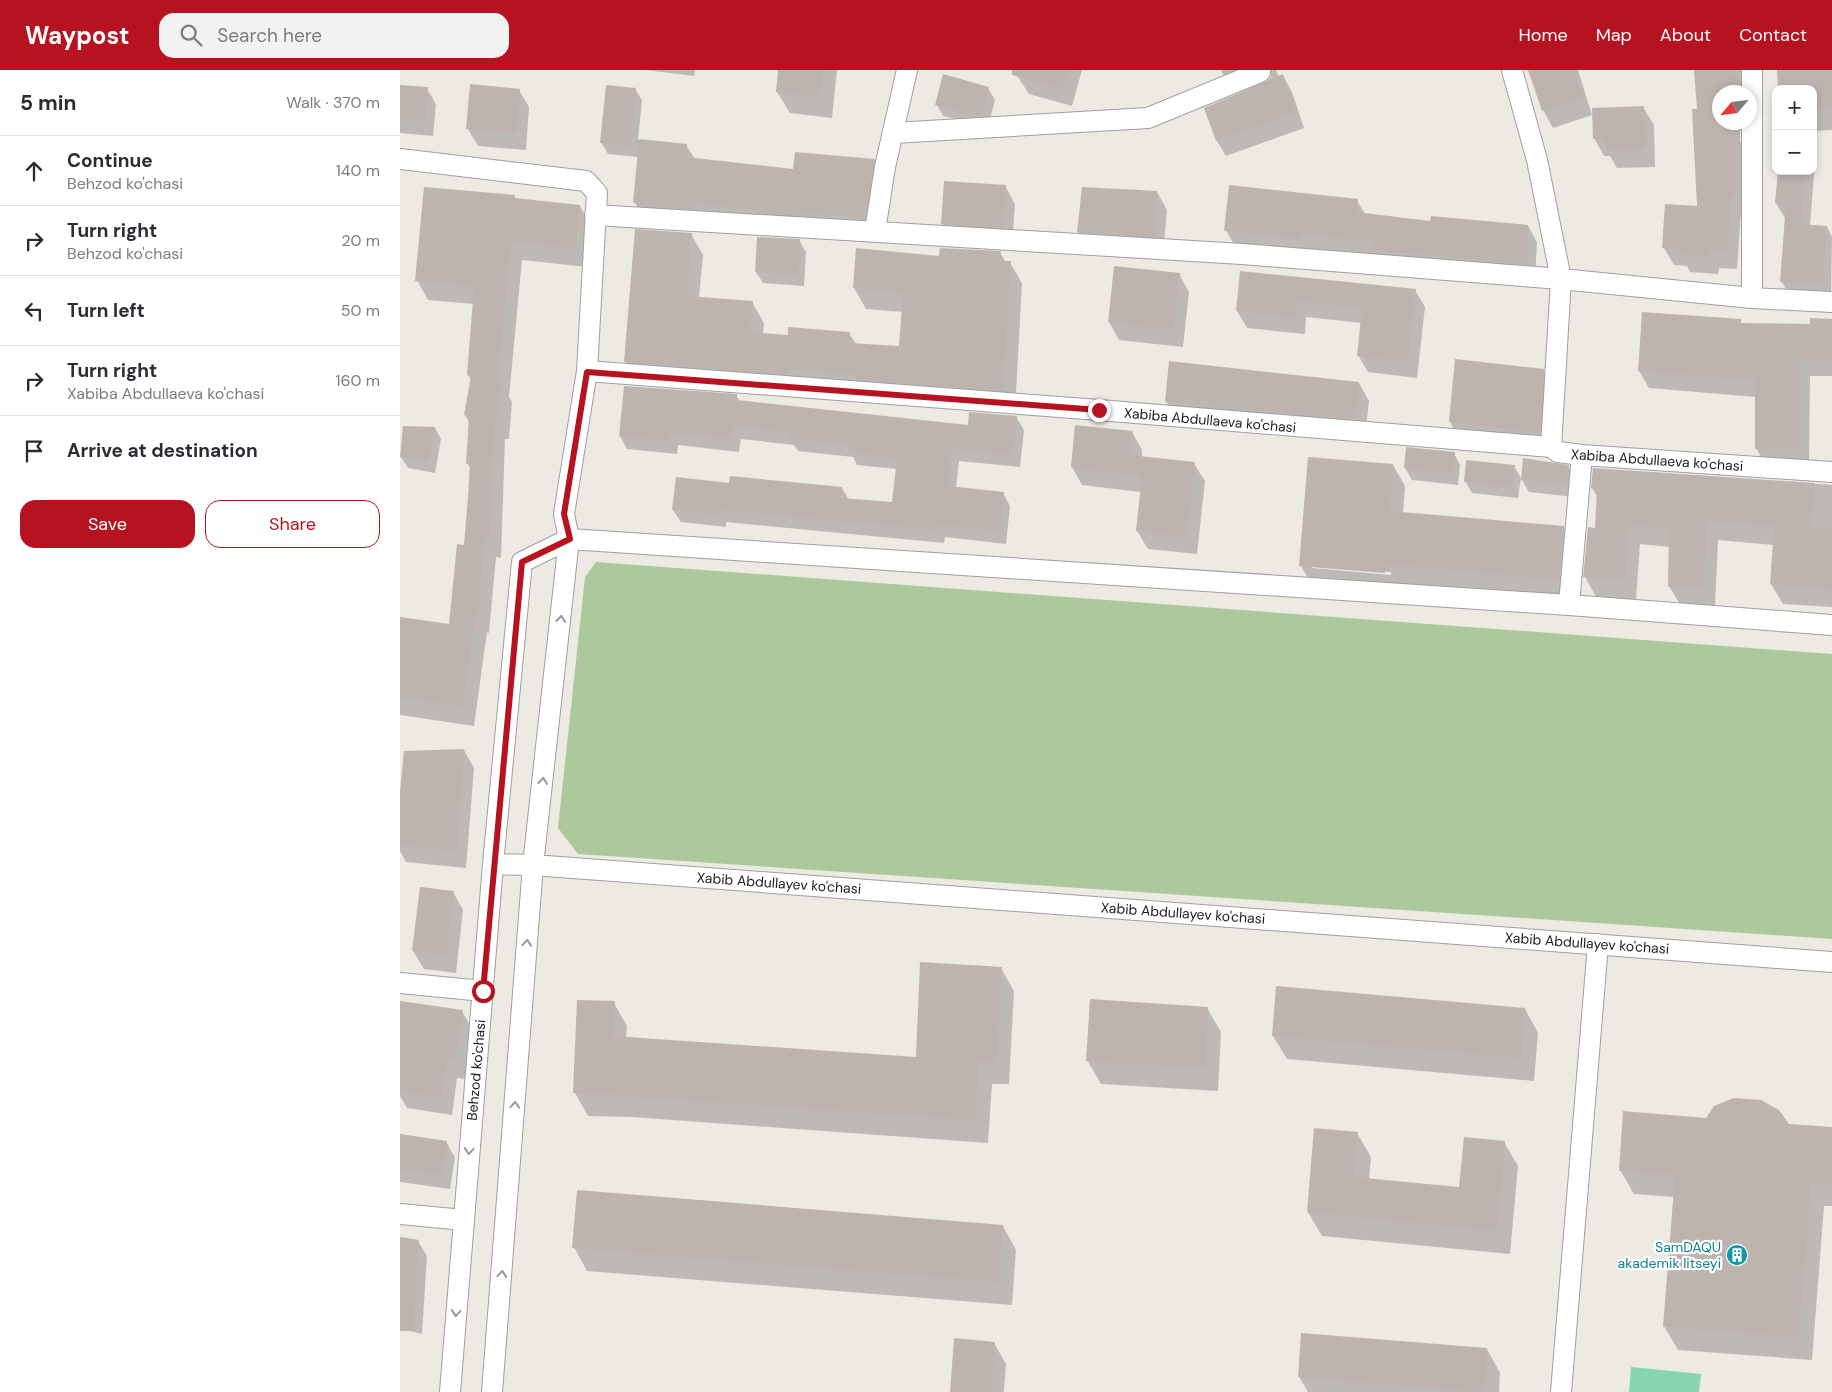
<!DOCTYPE html>
<meta charset="utf-8">
<style>
body{margin:0;font-family:"DM Sans",sans-serif;background:#f2f2f3;color:#2b2b33}
.controls{position:absolute;right:15px;top:15px;display:grid;overflow:hidden;border-radius:10px;box-shadow:0 2px 8px #0003}
.controls button{width:45px;height:45px;display:grid;place-items:center;padding:0;border:0;border-bottom:1px solid #e1e1e2;background:#fff;color:#2b2b33;font:25px sans-serif}
.compass{position:absolute;left:1312px;top:15px;width:45px;height:45px;border-radius:50%;background:#fff;box-shadow:0 2px 8px #0003;rotate:242deg}
.stop{position:absolute;width:15px;height:15px;margin:-11px;border:4px solid #b7121f;border-radius:50%;background:#fff}
.stop.end{background:#b7121f;border-color:#fff;box-shadow:0 1px 5px #0008}
.list{margin:0;padding:0;list-style:none}
h2{display:flex;justify-content:space-between;align-items:center;height:65px;margin:0;padding:0 20px;font-size:21px}
h2 small{font-size:16px;font-weight:400;color:#7c7c81}
.list li{display:grid;grid-template-columns:32px 1fr auto;gap:15px;align-items:center;box-sizing:border-box;height:70px;padding:0 20px;border-top:1px solid #e1e1e2}
.list b{display:block;font-size:19px;white-space:nowrap}
.list p{margin:0;font-size:16px;white-space:nowrap;color:#7c7c81}
.list em{font-size:16px;font-style:normal;color:#7c7c81}
.actions{display:flex;gap:10px;padding:15px 20px}
.actions a{flex:1;padding:11px 0;border:1px solid #b7121f;border-radius:15px;text-align:center;font-size:18px;color:#b7121f}
.actions .main{background:#b7121f;color:#fff}
.icon{flex:none;width:28px;height:28px;fill:none;stroke:currentColor;stroke-width:2;stroke-linecap:round;stroke-linejoin:round}
.map{position:relative;flex:none;width:1432px;height:1322px;overflow:hidden}
header{display:flex;align-items:center;gap:30px;box-sizing:border-box;height:70px;padding:0 25px;background:#b7121f;color:#fff}
header strong{font-size:24px}
nav{display:flex;gap:28px;margin-inline-start:auto;font-size:18px}
.search{width:350px;height:45px;background:#f2f2f3;display:flex;align-items:center;gap:12px;box-sizing:border-box;padding:0 18px;border-radius:15px;color:#7c7c81;font-size:19px}
main{display:flex}
aside{flex:1;background:#fff}
.map>svg:first-child{display:block}
.forest{fill:#acc99b}
.pitch{fill:#87d5b1}
.shadow{fill:#0003;fill-rule:evenodd}
.building{fill:#bdb4b0}
.lines{fill:none;stroke-linecap:round;stroke-linejoin:round}
.minor-casing{stroke:#a0a0a0;stroke-width:22}
.minor{stroke:#fff;stroke-width:20}
.oneway{stroke:#999}
.route{stroke:#b7121f;stroke-width:6}
.labels{text-anchor:middle;stroke-width:4.5;stroke-linejoin:round;paint-order:stroke}
.street-label{font-size:14px;fill:#1c1c1c;stroke:#fff}
.culture-label{font-size:14px;fill:#0d838f;stroke:#fff;text-anchor:end}
</style>
<header>
<strong>Waypost</strong>
<div class="search"><svg class="icon" aria-label="search" viewBox="0 0 24 24"><circle cx="10" cy="10" r="6"/><path d="M15 15l6 6"/></svg>Search here</div>
<nav><a>Home</a><a>Map</a><a>About</a><a>Contact</a></nav>
</header>
<main>
<aside>
<h2>5 min<small>Walk · 370 m</small></h2>
<ul class="list">
<li><svg class="icon" aria-label="ahead" viewBox="0 0 24 24"><path d="M12 20V5M6 11l6-6 6 6"/></svg><div><b>Continue</b><p>Behzod ko'chasi</p></div><em>140 m</em></li>
<li><svg class="icon" aria-label="right" viewBox="0 0 24 24"><path d="M7 20v-9h11M14 6l5 5-5 5"/></svg><div><b>Turn right</b><p>Behzod ko'chasi</p></div><em>20 m</em></li>
<li><svg class="icon" aria-label="left" viewBox="0 0 24 24"><path d="M17 20v-9H6M10 6l-5 5 5 5"/></svg><div><b>Turn left</b></div><em>50 m</em></li>
<li><svg class="icon" aria-label="right" viewBox="0 0 24 24"><path d="M7 20v-9h11M14 6l5 5-5 5"/></svg><div><b>Turn right</b><p>Xabiba Abdullaeva ko'chasi</p></div><em>160 m</em></li>
<li><svg class="icon" aria-label="arrive" viewBox="0 0 24 24"><path d="M6 21V4h12l-3 4 3 4H6"/></svg><div><b>Arrive at destination</b></div></li>
</ul>
<div class="actions"><a class="main">Save</a><a>Share</a></div>
</aside>
<div class="map">
<svg width="1432" height="1322" viewBox="0 0 1432 1322">
<rect width="100%" height="100%" fill="#ede9e3"/>
<path class="forest" d="M 196,492 L 1432,584 L 1432,869 L 178,784 L 158,758 L 185,507 Z"/>
<path class="pitch" d="M 1231,1297 L 1301,1304 L 1299,1322 L 1229,1322 Z"/>
<path class="shadow" d="M 245,0 L 295,0 L 294,6 Z
M 380,0 L 437,0 L 432,48 L 390,43 L 377,22 Z
M 620,0 L 682,0 L 672,36 L 629,24 L 618,7 Z
M 821,0 L 876,0 L 879,7 L 883,6 L 892,22 L 904,58 L 826,86 L 817,71 L 805,39 L 865,14 L 872,5 L 832,20 Z
M 1129,0 L 1178,0 L 1192,45 L 1153,58 L 1143,40 Z
M 1296,0 L 1346,0 L 1347,22 L 1320,22 L 1320,52 L 1349,52 L 1349,60 L 1308,62 Z
M 1378,0 L 1432,0 L 1432,60 L 1413,61 L 1413,19 Z
M 0,16 L 27,19 L 36,34 L 33,66 L 0,63 Z
M 588,18 L 595,30 L 588,57 L 543,46 L 537,35 Z
M 235,19 L 242,30 L 238,70 L 286,75 L 295,89 L 395,100 L 474,90 L 484,107 L 475,165 L 245,150 L 235,133 L 238,87 L 208,84 L 201,72 Z
M 119,20 L 129,37 L 126,80 L 78,76 L 68,59 Z
M 1243,37 L 1254,55 L 1255,97 L 1217,98 L 1210,86 L 1204,86 L 1194,68 Z
M 1339,70 L 1350,87 L 1350,142 L 1341,143 L 1337,199 L 1319,198 L 1318,204 L 1290,202 L 1287,196 L 1274,195 L 1264,178 L 1298,137 Z
M 1413,87 L 1415,91 L 1410,156 L 1427,157 L 1432,167 L 1431,230 L 1390,227 L 1382,212 L 1385,148 L 1376,133 L 1379,101 L 1413,101 Z
M 605,116 L 615,134 L 612,175 L 553,171 L 543,154 Z
M 757,122 L 767,140 L 763,184 L 689,180 L 678,162 Z
M 114,126 L 116,129 L 180,136 L 191,156 L 187,197 L 122,190 L 109,327 L 112,332 L 109,369 L 105,369 L 101,488 L 96,487 L 89,563 L 87,562 L 74,656 L 0,645 L 0,548 L 51,555 L 65,476 L 71,399 L 67,393 L 70,354 L 65,345 L 71,310 L 68,305 L 74,234 L 28,230 L 17,210 Z
M 957,131 L 965,144 L 1031,152 L 1128,156 L 1137,172 L 1135,210 L 835,176 L 826,160 Z
M 291,164 L 303,185 L 299,228 L 352,232 L 364,253 L 363,264 L 389,267 L 449,263 L 456,274 L 500,277 L 503,242 L 466,239 L 454,218 L 457,180 L 540,187 L 600,183 L 606,192 L 610,193 L 622,213 L 615,341 L 238,312 L 226,292 Z
M 399,170 L 406,182 L 404,216 L 363,213 L 356,202 Z
M 715,197 L 779,204 L 789,222 L 783,277 L 719,270 L 709,252 Z
M 842,202 L 1015,220 L 1025,237 L 1017,308 L 968,302 L 958,285 L 962,253 L 906,247 L 905,264 L 847,258 L 837,241 Z
M 1432,250 L 1432,306 L 1410,306 L 1409,396 L 1366,396 L 1356,378 L 1356,327 L 1249,318 L 1239,301 L 1340,251 L 1342,254 L 1412,255 Z
M 1143,300 L 1153,318 L 1150,380 L 1060,370 L 1050,352 Z
M 959,313 L 969,331 L 965,366 L 776,349 L 766,331 Z
M 336,326 L 340,331 L 569,356 L 616,347 L 624,360 L 620,397 L 559,391 L 556,418 L 603,423 L 610,436 L 606,474 L 545,467 L 544,473 L 326,452 L 326,457 L 281,452 L 273,440 L 442,418 L 449,430 L 493,434 L 497,399 L 457,395 L 453,387 L 398,381 L 394,375 L 341,369 L 339,382 L 278,375 L 277,384 L 227,379 L 220,366 Z
M 677,356 L 732,362 L 742,380 L 742,388 L 794,394 L 805,411 L 797,484 L 748,479 L 737,461 L 741,422 L 682,415 L 672,397 Z
M 35,358 L 41,369 L 35,403 L 8,398 L 1,387 Z
M 1007,378 L 1054,383 L 1060,395 L 1058,415 L 1012,410 L 1005,398 Z
M 993,395 L 1005,416 L 1003,443 L 1163,457 L 1175,478 L 1171,530 L 913,517 L 901,496 ZM 912,496 L 991,502 L 991,505 L 912,498 Z
M 1114,396 L 1121,408 L 1118,428 L 1072,423 L 1065,411 Z
M 1168,397 L 1175,408 L 1174,427 L 1129,422 L 1122,410 Z
M 1194,399 L 1432,415 L 1432,537 L 1383,534 L 1371,514 L 1374,475 L 1318,470 L 1315,537 L 1281,536 L 1269,516 L 1270,477 L 1240,474 L 1236,530 L 1196,527 L 1185,507 L 1196,459 L 1198,428 L 1192,418 Z
M 64,680 L 74,698 L 66,798 L 6,792 L 0,781 L 0,734 Z
M 53,822 L 63,840 L 56,903 L 24,899 L 13,881 Z
M 601,898 L 614,921 L 609,1014 L 592,1014 L 588,1073 L 232,1047 L 188,1046 L 175,1023 L 214,933 L 227,956 L 226,968 L 517,988 Z
M 0,932 L 62,941 L 73,960 L 66,1009 L 57,1008 L 52,1045 L 7,1038 L 0,1026 Z
M 807,938 L 821,962 L 818,1021 L 701,1014 L 687,990 Z
M 1125,939 L 1138,963 L 1134,1011 L 887,989 L 873,966 Z
M 1307,1049 L 1432,1059 L 1432,1136 L 1424,1136 L 1412,1290 L 1278,1280 L 1264,1256 L 1274,1127 L 1234,1124 L 1220,1100 Z
M 916,1060 L 957,1063 L 971,1087 L 969,1110 L 1060,1119 L 1104,1072 L 1118,1096 L 1110,1184 L 922,1166 L 908,1142 Z
M 0,1065 L 46,1072 L 55,1087 L 50,1119 L 0,1112 Z
M 603,1156 L 616,1180 L 612,1235 L 187,1201 L 174,1177 Z
M 0,1168 L 18,1171 L 27,1186 L 22,1264 L 6,1260 L 0,1250 Z
M 594,1273 L 606,1294 L 604,1322 L 551,1322 Z
M 1087,1279 L 1100,1303 L 1099,1322 L 908,1322 L 899,1307 Z"/>
<path class="building" d="M 378,0 L 423,0 L 420,27 L 376,22 Z
M 612,0 L 668,0 L 663,19 L 612,5 Z
M 1128,0 L 1174,0 L 1183,27 L 1142,41 Z
M 1294,0 L 1337,0 L 1338,22 L 1320,22 L 1320,52 L 1340,52 L 1340,125 L 1331,125 L 1328,182 L 1309,181 L 1309,186 L 1279,184 L 1279,179 L 1262,178 L 1265,134 L 1297,136 L 1292,39 L 1297,39 Z
M 1377,0 L 1432,0 L 1432,38 L 1413,39 L 1413,19 L 1378,19 Z
M 543,4 L 589,17 L 582,46 L 535,35 Z
M 883,4 L 896,42 L 816,71 L 804,38 Z
M 70,14 L 120,19 L 116,63 L 66,59 Z
M 0,15 L 28,17 L 25,51 L 0,49 Z
M 206,15 L 236,18 L 231,76 L 200,73 Z
M 1244,36 L 1246,79 L 1206,81 L 1205,69 L 1193,69 L 1192,38 Z
M 239,69 L 287,74 L 286,87 L 393,99 L 395,82 L 475,89 L 465,148 L 402,143 L 401,146 L 359,143 L 359,141 L 294,133 L 294,139 L 237,136 L 237,133 L 233,133 Z
M 1378,101 L 1405,101 L 1401,154 L 1427,156 L 1423,215 L 1380,212 L 1386,134 L 1375,133 Z
M 544,111 L 606,115 L 603,158 L 541,154 Z
M 829,115 L 958,129 L 956,142 L 1030,151 L 1031,146 L 1128,155 L 1127,194 L 972,180 L 973,172 L 901,164 L 901,169 L 824,161 Z
M 24,117 L 115,125 L 115,128 L 180,135 L 176,178 L 111,171 L 98,311 L 102,311 L 98,350 L 94,349 L 90,468 L 85,468 L 78,543 L 76,543 L 63,637 L 0,627 L 0,547 L 49,554 L 57,474 L 64,475 L 68,427 L 70,394 L 66,394 L 69,346 L 64,345 L 71,306 L 67,305 L 74,216 L 15,211 Z
M 682,117 L 757,121 L 754,167 L 677,162 Z
M 235,159 L 292,163 L 287,226 L 353,231 L 350,262 L 388,265 L 388,257 L 450,262 L 449,273 L 499,276 L 503,223 L 453,218 L 456,178 L 539,186 L 540,178 L 601,181 L 600,191 L 611,191 L 603,321 L 456,310 L 456,305 L 391,300 L 391,305 L 224,292 Z
M 357,167 L 400,169 L 398,205 L 355,202 Z
M 714,196 L 780,203 L 774,260 L 708,252 Z
M 840,201 L 1016,219 L 1008,291 L 957,286 L 962,238 L 897,231 L 895,248 L 836,241 Z
M 1242,242 L 1341,249 L 1341,253 L 1410,254 L 1410,248 L 1432,249 L 1432,289 L 1400,289 L 1400,379 L 1355,379 L 1355,310 L 1238,301 Z
M 1055,289 L 1144,299 L 1140,363 L 1049,352 Z
M 769,291 L 959,312 L 955,349 L 765,332 Z
M 224,316 L 337,324 L 337,330 L 568,355 L 569,342 L 617,346 L 613,385 L 552,378 L 548,416 L 604,422 L 600,461 L 538,455 L 537,460 L 320,440 L 319,445 L 272,440 L 276,407 L 329,413 L 330,406 L 442,417 L 441,428 L 492,432 L 497,388 L 449,382 L 449,375 L 389,368 L 390,362 L 334,356 L 332,369 L 271,363 L 270,371 L 219,366 Z
M 675,355 L 733,361 L 730,385 L 795,392 L 787,467 L 736,461 L 742,406 L 671,397 Z
M 3,356 L 35,357 L 28,392 L 0,387 Z
M 1006,377 L 1055,382 L 1052,404 L 1004,398 Z
M 908,387 L 993,394 L 990,441 L 1164,456 L 1159,510 L 986,494 L 985,503 L 899,496 Z
M 1123,388 L 1169,395 L 1167,415 L 1121,410 Z
M 1066,390 L 1115,395 L 1112,417 L 1064,412 Z
M 1193,398 L 1415,413 L 1411,457 L 1432,458 L 1432,519 L 1370,514 L 1374,456 L 1307,451 L 1304,517 L 1268,517 L 1269,458 L 1229,455 L 1225,511 L 1183,507 L 1188,457 L 1195,458 L 1197,419 L 1191,418 Z
M 64,679 L 57,781 L 0,775 L 0,722 L 4,681 Z
M 20,817 L 54,821 L 46,885 L 12,881 Z
M 520,892 L 602,897 L 597,992 L 579,991 L 575,1050 L 218,1026 L 218,1024 L 173,1023 L 177,930 L 215,931 L 213,966 L 516,987 Z
M 876,916 L 1125,938 L 1121,988 L 872,966 Z
M 690,929 L 808,937 L 805,998 L 686,991 Z
M 0,931 L 63,940 L 55,991 L 47,989 L 41,1027 L 0,1021 Z
M 1334,1028 L 1361,1030 L 1379,1040 L 1389,1054 L 1432,1057 L 1432,1114 L 1411,1113 L 1399,1267 L 1263,1257 L 1275,1105 L 1219,1101 L 1223,1041 L 1306,1048 L 1314,1036 Z
M 914,1058 L 958,1062 L 954,1107 L 1059,1117 L 1064,1067 L 1105,1071 L 1097,1161 L 907,1142 Z
M 0,1064 L 47,1071 L 42,1105 L 0,1099 Z
M 177,1120 L 603,1155 L 599,1212 L 172,1178 Z
M 0,1167 L 19,1170 L 13,1261 L 0,1261 Z
M 901,1263 L 1087,1278 L 1084,1322 L 898,1307 Z
M 554,1268 L 595,1272 L 591,1322 L 550,1322 Z"/>
<g class="lines">
<g class="minor-casing">
<path id="minor" d="M 1112,0 L 1137,90 L 1161,209 L 1151,377
M 493,63 L 748,48 L 860,2
M 0,89 L 186,111 L 197,123 L 187,301 L 164,444 L 169,469 L 133,795 L 92,1322
M 195,145 L 842,184 L 1161,209 L 1352,228 L 1432,232
M 475,161 L 485,97 L 507,0
M 1352,228 L 1352,0
M 187,301 L 699,340 L 1151,377 L 1158,382 L 1182,385 L 1432,402
M 169,469 L 1169,535 L 1432,555
M 1169,535 L 1182,385
M 93,794 L 133,795 L 1432,892
M 0,913 L 83,921
M 0,1144 L 64,1150
M 50,1322 L 93,794 L 122,492 L 169,469
M 1161,1322 L 1198,874"/>
</g>
<use href="#minor" class="minor"/>
</g>
<defs><path id="oneway-chevron" d="M-2-3.5L2.5 0L-2 3.5" fill="none" stroke-width="1.6" stroke-linecap="round" stroke-linejoin="round" transform="scale(1.25)"/></defs>
<g class="oneway">
<use href="#oneway-chevron" transform="translate(161 549) rotate(-84)"/>
<use href="#oneway-chevron" transform="translate(143 711) rotate(-84)"/>
<use href="#oneway-chevron" transform="translate(127 873) rotate(-86)"/>
<use href="#oneway-chevron" transform="translate(115 1035) rotate(-86)"/>
<use href="#oneway-chevron" transform="translate(69 1081) rotate(95)"/>
<use href="#oneway-chevron" transform="translate(102 1204) rotate(-85)"/>
<use href="#oneway-chevron" transform="translate(56 1243) rotate(95)"/>
</g>
<g class="lines">
<path class="route" d="M 83,921 L 122,492 L 170,469 L 164,444 L 187,302 L 699,340"/>
</g>
<defs>
<g id="building-disc" transform="scale(1.125)"><circle r="9.5" fill="#0f9aa8" stroke="#fff"/><path d="M-4-6H4V6H1V3H-1V6H-4ZM-2.5-4.3h1.7v1.8h-1.7ZM.8-4.3h1.7v1.8H.8ZM-2.5-1h1.7V.8h-1.7ZM.8-1h1.7V.8H.8Z" fill="#fff"/></g>
</defs>
<g fill-rule="evenodd">
<use href="#building-disc" x="1337" y="1185"/>
</g>
<g class="labels">
<g class="street-label">
<text transform="translate(810 350) rotate(5)" y="5">Xabiba Abdullaeva ko'chasi</text>
<text transform="translate(1257 390) rotate(4)" y="5">Xabiba Abdullaeva ko'chasi</text>
<text transform="translate(379 813) rotate(4)" y="5">Xabib Abdullayev ko'chasi</text>
<text transform="translate(783 843) rotate(4)" y="5">Xabib Abdullayev ko'chasi</text>
<text transform="translate(1187 873) rotate(4)" y="5">Xabib Abdullayev ko'chasi</text>
<text transform="translate(76 1000) rotate(-85)" y="5">Behzod ko'chasi</text>
</g>
<g class="culture-label">
<text x="1321" y="1182">SamDAQU<tspan x="1321" dy="16">akademik litseyi</tspan></text>
</g>
</g>
</svg>
<div class="controls">
<button>+</button>
<button>−</button>
</div>
<svg class="compass" viewBox="-18 -18 36 36"><path d="M0-13l5 13h-10z" fill="#e53935"/><path d="M0 13l5-13h-10z" fill="#7c7c81"/></svg>
<div class="stop" style="left:83px;top:921px"></div>
<div class="stop end" style="left:699px;top:340px"></div>
</div>
</main>
